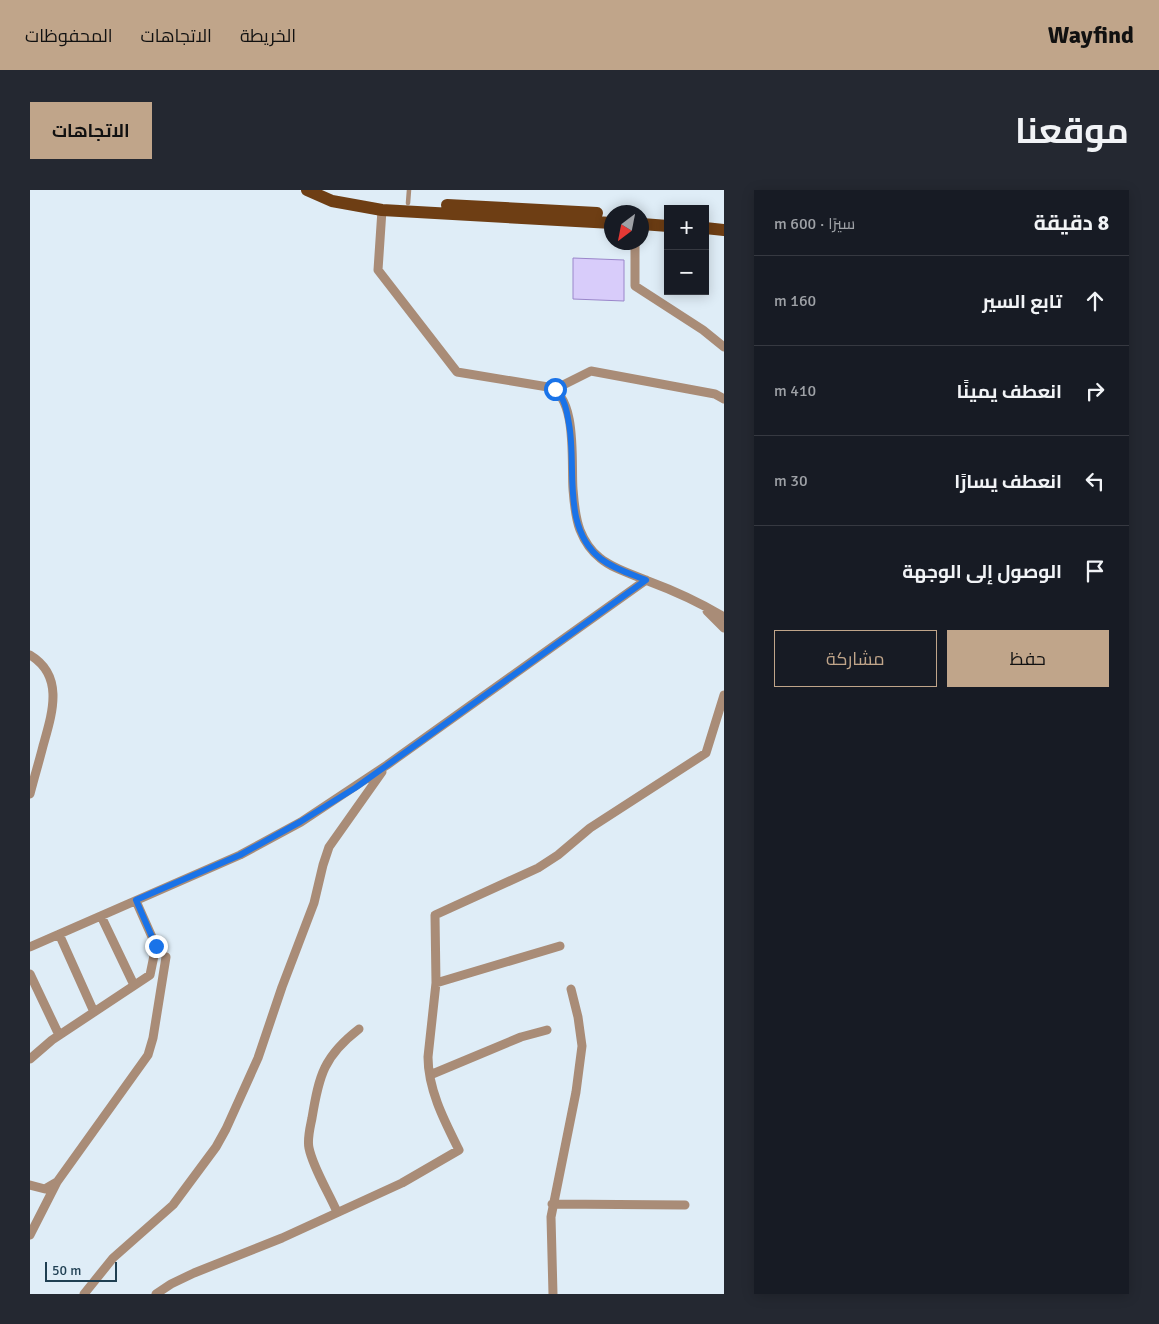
<!DOCTYPE html>
<html lang="ar">
<meta charset="utf-8">
<style>
body{margin:0;font-family:Signika,Cairo,sans-serif;background:#242831;color:#f1f3f6;direction:rtl}
.controls{position:absolute;right:15px;top:15px;display:grid;overflow:hidden;border-radius:0px;box-shadow:0 2px 12px #0003}
.controls button{width:45px;height:45px;display:grid;place-items:center;padding:0;border:0;border-bottom:1px solid #363941;background:#171b24;color:#f1f3f6;font:25px sans-serif}
.compass{position:absolute;left:574px;top:15px;width:45px;height:45px;border-radius:50%;background:#171b24;box-shadow:0 2px 12px #0003;rotate:212deg}
.scale{position:absolute;left:15px;bottom:12px;width:72px;box-sizing:border-box;padding-left:5px;border:2px solid #1f3f52;border-top:0;font-size:14px;line-height:18px;white-space:nowrap;color:#1f3f52;-webkit-text-stroke:4px #dfedf7;paint-order:stroke}
.stop{position:absolute;width:15px;height:15px;margin:-11px;border:4px solid #1a73e8;border-radius:50%;background:#fff}
.stop.end{background:#1a73e8;border-color:#fff;box-shadow:0 1px 5px #0008}
.list{margin:0;padding:0;list-style:none}
h2{display:flex;justify-content:space-between;align-items:center;height:65px;margin:0;padding:0 20px;font-size:21px}
h2 small{font-size:16px;font-weight:400;color:#9ea1a6}
.list li{display:grid;grid-template-columns:32px 1fr auto;gap:15px;align-items:center;box-sizing:border-box;height:90px;padding:0 20px;border-top:1px solid #363941}
.list b{display:block;font-size:19px;white-space:nowrap}
.list em{font-size:16px;font-style:normal;color:#9ea1a6}
.actions{display:flex;gap:10px;padding:15px 20px}
.actions a{flex:1;padding:11px 0;border:1px solid #c0a58a;border-radius:0px;text-align:center;font-size:18px;color:#c0a58a}
.actions .main{background:#c0a58a;color:#111}
.icon{flex:none;width:28px;height:28px;fill:none;stroke:currentColor;stroke-width:2;stroke-linecap:round;stroke-linejoin:round}
.map{position:relative;flex:none;width:694px;height:1104px;overflow:hidden;direction:ltr;border-radius:0px}
header{display:flex;align-items:center;gap:30px;box-sizing:border-box;height:70px;padding:0 25px;background:#c0a58a;color:#111}
header strong{font-size:24px}
nav{display:flex;gap:28px;margin-inline-start:auto;font-size:18px}
.intro{display:flex;align-items:center;justify-content:space-between;box-sizing:border-box;height:120px;padding:0 30px}
h1{margin:0;font-size:35px}
.button{padding:12px 22px;border-radius:0px;background:#c0a58a;color:#111;font-size:18px;font-weight:700}
main{display:flex;gap:30px;padding:0 30px}
aside{flex:1;background:#171b24;border-radius:0px;box-shadow:0 2px 12px #0003}
.map>svg:first-child{display:block}
.building{fill:#d8ccfa;stroke:#9a86ca}
.lines{fill:none;stroke-linecap:round;stroke-linejoin:round}
.lane{stroke:#a98c77;stroke-width:4.5}
.street{stroke:#a98c77;stroke-width:9}
.primary{stroke:#6e3e14;stroke-width:12}
.route{stroke:#1a73e8;stroke-width:6}
</style>
<header>
<strong>Wayfind</strong>
<nav><a>الخريطة</a><a>الاتجاهات</a><a>المحفوظات</a></nav>
</header>
<div class="intro"><h1>موقعنا</h1><a class="button">الاتجاهات</a></div>
<main>
<aside>
<h2>8 دقيقة<small>سيرًا · 600 m</small></h2>
<ul class="list">
<li><svg class="icon" aria-label="ahead" viewBox="0 0 24 24"><path d="M12 20V5M6 11l6-6 6 6"/></svg><div><b>تابع السير</b></div><em>160 m</em></li>
<li><svg class="icon" aria-label="right" viewBox="0 0 24 24"><path d="M7 20v-9h11M14 6l5 5-5 5"/></svg><div><b>انعطف يمينًا</b></div><em>410 m</em></li>
<li><svg class="icon" aria-label="left" viewBox="0 0 24 24"><path d="M17 20v-9H6M10 6l-5 5 5 5"/></svg><div><b>انعطف يسارًا</b></div><em>30 m</em></li>
<li><svg class="icon" aria-label="arrive" viewBox="0 0 24 24"><path d="M6 21V4h12l-3 4 3 4H6"/></svg><div><b>الوصول إلى الوجهة</b></div></li>
</ul>
<div class="actions"><a class="main">حفظ</a><a>مشاركة</a></div>
</aside>
<div class="map">
<svg width="694" height="1104" viewBox="0 0 694 1104">
<rect width="100%" height="100%" fill="#dfedf7"/>
<path class="building" d="M 543,68 L 594,70 L 594,111 L 543,109 Z"/>
<g class="lines">
<path class="lane" d="M 378,13 L 379,0"/>
<path class="street" d="M 352,20 L 348,80 L 427,182 L 518,197 C 548,205 541,274 543,299 C 544,312 545,327 550,340 C 554,350 561,361 570,368 C 583,379 602,384 618,391 C 645,401 669,412 694,427
M 605,52 L 605,96 L 673,140 L 694,157
M 525,199 L 561,181 L 685,204 L 694,209
M 677,421 L 694,438
M 0,465 C 35,486 22,524 13,556 C 9,572 4,588 0,604
M 71,726 L 104,795
M 29,744 L 64,822
M 0,757 L 210,665 L 271,632 L 357,575 L 616,390
M 0,784 L 29,845
M 406,793 L 530,756
M 0,869 L 22,850 L 120,785 L 126,756 L 106,711
M 400,885 L 491,847 L 517,840
M 0,995 L 15,999 L 27,992
M 522,1014 L 655,1015
M 307,1022 C 299,1003 283,978 279,958 C 277,949 280,938 282,928 C 289,885 294,866 329,839
M 0,1045 L 27,992 L 118,865 L 123,848 L 136,767
M 54,1104 L 83,1068 L 143,1015 L 186,957 L 196,939 L 228,868 L 252,797 L 284,713 L 293,675 L 299,657 L 352,582
M 126,1104 L 141,1094 L 164,1083 L 252,1048 L 372,993 L 429,960 C 415,932 398,900 398,867 L 406,793 L 405,725 L 508,678 L 528,665 L 560,638 L 676,563 L 694,505
M 523,1104 L 521,1027 L 546,902 L 552,856 L 548,827 L 541,799"/>
<path class="primary" d="M 277,0 L 302,11 L 352,20 L 582,33
M 417,15 L 567,23
M 612,34 L 638,36
M 675,38 L 694,40"/>
</g>
<g class="lines">
<path class="route" d="M 126,756 L 106,710 L 210,665 L 270,632 L 325,598 L 387,554 L 616,390 C 601,384 584,379 571,369 C 531,338 547,277 539,234 C 537,222 535,208 525,199"/>
</g>
</svg>
<div class="controls">
<button>+</button>
<button>−</button>
</div>
<svg class="compass" viewBox="-18 -18 36 36"><path d="M0-13l5 13h-10z" fill="#e53935"/><path d="M0 13l5-13h-10z" fill="#9ea1a6"/></svg>
<div class="scale">50 m</div>
<div class="stop" style="left:525px;top:199px"></div>
<div class="stop end" style="left:126px;top:756px"></div>
</div>
</main>
